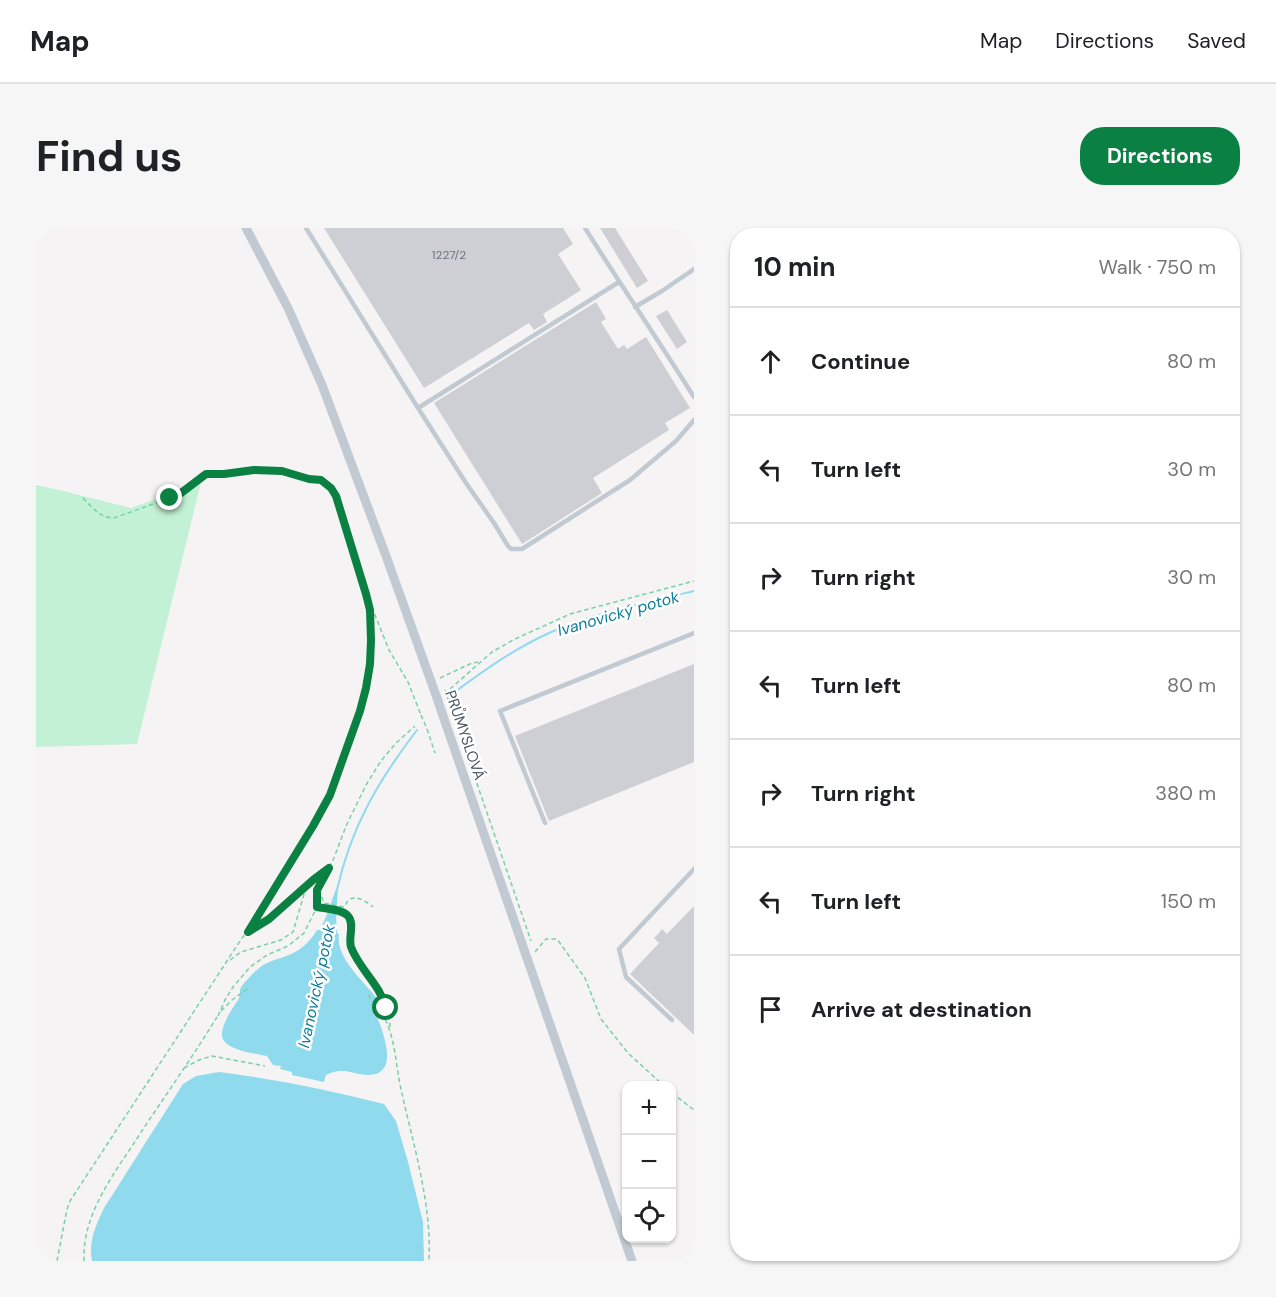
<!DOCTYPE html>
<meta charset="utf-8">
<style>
body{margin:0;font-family:"DM Sans",sans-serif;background:#f6f6f6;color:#202124}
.controls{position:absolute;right:18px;bottom:18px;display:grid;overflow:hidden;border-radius:12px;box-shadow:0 2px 4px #0004}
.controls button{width:54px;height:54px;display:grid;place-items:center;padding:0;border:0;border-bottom:2px solid #e0e0e0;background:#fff;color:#202124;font:30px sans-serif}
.stop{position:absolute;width:18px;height:18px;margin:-14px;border:4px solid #0b8043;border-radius:50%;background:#fff}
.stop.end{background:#0b8043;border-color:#fff;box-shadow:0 2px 6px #0008}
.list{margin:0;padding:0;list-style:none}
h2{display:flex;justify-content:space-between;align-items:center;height:78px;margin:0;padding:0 24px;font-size:26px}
h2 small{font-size:20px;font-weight:400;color:#757577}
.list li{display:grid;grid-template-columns:39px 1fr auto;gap:18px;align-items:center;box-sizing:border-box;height:108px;padding:0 24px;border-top:2px solid #e0e0e0}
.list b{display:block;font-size:22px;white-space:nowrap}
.list em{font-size:20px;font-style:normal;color:#757577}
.icon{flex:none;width:33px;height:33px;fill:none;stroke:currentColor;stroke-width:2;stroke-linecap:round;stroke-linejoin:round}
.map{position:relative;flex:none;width:658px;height:1033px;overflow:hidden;border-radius:24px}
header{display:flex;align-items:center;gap:36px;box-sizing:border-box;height:84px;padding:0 30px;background:#fff;border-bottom:2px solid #e0e0e0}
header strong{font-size:28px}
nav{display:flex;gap:33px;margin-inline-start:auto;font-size:21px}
.intro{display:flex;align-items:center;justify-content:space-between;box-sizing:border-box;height:144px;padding:0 36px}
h1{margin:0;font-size:42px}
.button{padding:15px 27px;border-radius:24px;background:#0b8043;color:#fff;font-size:21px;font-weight:700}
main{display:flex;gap:36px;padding:0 36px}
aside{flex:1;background:#fff;border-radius:24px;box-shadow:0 2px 4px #0004}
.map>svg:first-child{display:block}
.green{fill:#c3f1d5}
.water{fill:#90daee}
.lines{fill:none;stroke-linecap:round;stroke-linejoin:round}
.stream{stroke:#90daee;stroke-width:2}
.building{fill:#cdcfd5}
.path{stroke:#7ad0a6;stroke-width:1.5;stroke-dasharray:4.5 3;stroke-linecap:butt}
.service{stroke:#c1cad2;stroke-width:4.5}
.minor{stroke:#c1cad2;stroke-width:9}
.path-bridge{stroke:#7ad0a6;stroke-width:1.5;stroke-dasharray:4.5 3;stroke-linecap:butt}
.minor-bridge{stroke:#c1cad2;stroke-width:9}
.route{stroke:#0b8043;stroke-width:8}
.labels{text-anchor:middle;stroke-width:5;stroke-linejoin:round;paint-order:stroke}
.number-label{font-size:12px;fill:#6b747e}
.street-label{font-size:15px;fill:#4a5661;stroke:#fff}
.water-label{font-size:16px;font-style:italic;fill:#0c7c9b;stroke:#fff}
</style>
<header>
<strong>Map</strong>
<nav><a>Map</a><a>Directions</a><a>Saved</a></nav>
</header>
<div class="intro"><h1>Find us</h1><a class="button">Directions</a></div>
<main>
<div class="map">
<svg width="658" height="1033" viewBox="0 0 658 1033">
<rect width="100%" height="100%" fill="#f5f3f3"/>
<path class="green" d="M 165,254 L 101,516 L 0,519 L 0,257 L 23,262 L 95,280 Z"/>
<path class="water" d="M 300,661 L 302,661 L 300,688 L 301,705 L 303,706 C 299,730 329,754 343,773 L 338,781 C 345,799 367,848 331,847 C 313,846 308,838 290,847 L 288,854 L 256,847 L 256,844 L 244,841 L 245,838 L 237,837 L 231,828 C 219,825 184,822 186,805 C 187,794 196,781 202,772 C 205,768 203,763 205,759 C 206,757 219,743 221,742 C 229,734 240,732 250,728 C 263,724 274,714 281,702 L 284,702 L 291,686 Z
M 183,844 C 239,851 294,862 348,876 L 360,893 L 372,934 L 387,994 L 388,1033 L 56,1033 C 52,1014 60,997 68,980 L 147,856 L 160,848 Z"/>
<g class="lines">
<path class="stream" d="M 416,466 C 447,443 478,421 513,405 C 558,385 609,375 658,363
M 301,662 C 315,599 342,553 381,502"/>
</g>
<path class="building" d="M 288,0 L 527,0 L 537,16 L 522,26 L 545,62 L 507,86 L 511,94 L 498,102 L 493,95 L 388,160 Z
M 564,0 L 579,0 L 612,53 L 601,60 Z
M 560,74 L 570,91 L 565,94 L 582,121 L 588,117 L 591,121 L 610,109 L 654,180 L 629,195 L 633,202 L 557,250 L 566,265 L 486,316 L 398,175 Z
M 631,82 L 651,114 L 641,121 L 620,88 Z
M 658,436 L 658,534 L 513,593 L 479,508 Z
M 658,678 L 658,807 L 594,746 L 623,715 L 618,710 L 623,705 L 626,701 L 631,706 Z"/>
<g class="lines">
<path class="path" d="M 47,270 C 56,279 64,290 78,290 L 134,270 L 145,265 L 170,246 L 177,245 L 188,245 L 218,242 L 246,243 L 273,251 L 285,252 L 295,260 L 300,268 L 330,366 L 334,383 L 335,412 L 334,436 L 329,460 L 324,483 L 294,567 L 277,598 L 212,704
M 333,372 L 353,422 L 372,454 L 385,487
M 404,450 L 436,435 L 442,434
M 414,461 L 456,424 L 477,412 L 534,386 L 658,353
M 414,477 L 495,713
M 391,501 L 399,525
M 281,663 L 284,665 L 288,675 L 308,679 C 310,676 311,673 314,671 C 322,667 332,675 337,679
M 282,679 C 291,681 307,681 313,688 C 319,697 312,710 316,720 C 320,731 329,741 336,751 C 346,765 353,781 354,799
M 499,724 L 510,711 L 521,711 L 549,750 L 565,791 L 592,825 L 628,858
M 194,732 L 205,724 L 245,712 L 257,704 L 269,663 L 269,660
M 332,767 C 339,777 348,786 352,798 C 360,818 360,840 365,861 C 377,916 396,976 393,1033
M 185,783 L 196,772 L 214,759
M 182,788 L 189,772 L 197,759 L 214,739 L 231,727 L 252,718 L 268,705 L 281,679 L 281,662 L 298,630 L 310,598 L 330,557 L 345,533 L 360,515 L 379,498
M 148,840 L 163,832 L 176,828 L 229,838
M 636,865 L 658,882
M 21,1033 L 31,981 L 34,973 L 206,710 C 215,700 227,696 237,687 C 256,672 273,654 293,640
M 48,1033 C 46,986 78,946 102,909 C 128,869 156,830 181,789"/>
<path class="service" d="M 270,0 L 382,180 L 583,54
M 549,0 C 585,57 622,112 658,169
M 599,79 L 626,63 L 658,41
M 382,180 L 430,255 L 458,295 L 472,318 L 475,321 L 486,321 L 594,252 L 640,213 L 658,192
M 509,595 L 464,483 L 658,405
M 636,792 L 590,749 L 583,721 L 658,641"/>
<path class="minor" d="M 210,0 L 252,80 L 286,157 L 350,328 L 401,470
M 406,485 L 596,1033"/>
<path class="path-bridge" d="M 409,462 L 414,477
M 385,487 L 391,501"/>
<path class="minor-bridge" d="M 401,470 L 406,485"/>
</g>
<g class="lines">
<path class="route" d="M 134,270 L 145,265 L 170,246 L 188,246 L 218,242 L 246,243 L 273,251 L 285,252 L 295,260 L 300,268 L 330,366 L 334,382 L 335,412 L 334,436 L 330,460 L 324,483 L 294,567 L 277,598 L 212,704 L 233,691 L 277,652 L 293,640 L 281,662 L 281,679 C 290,681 306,681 312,688 C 319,696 312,709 315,719 C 323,741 344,756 350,780"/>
</g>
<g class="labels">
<g class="number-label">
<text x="413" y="31">1227/2</text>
</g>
<g class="street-label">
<text transform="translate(429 507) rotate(71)" y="5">PRŮMYSLOVÁ</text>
</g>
<g class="water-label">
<text transform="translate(582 385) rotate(-16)" y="6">Ivanovický potok</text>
<text transform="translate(280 758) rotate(-78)" y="6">Ivanovický potok</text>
</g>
</g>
</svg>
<div class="controls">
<button>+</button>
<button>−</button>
<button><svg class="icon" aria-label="locate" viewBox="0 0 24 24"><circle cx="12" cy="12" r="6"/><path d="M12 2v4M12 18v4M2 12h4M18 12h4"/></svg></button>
</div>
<div class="stop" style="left:350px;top:780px"></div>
<div class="stop end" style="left:134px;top:270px"></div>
</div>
<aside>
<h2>10 min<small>Walk · 750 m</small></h2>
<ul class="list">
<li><svg class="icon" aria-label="ahead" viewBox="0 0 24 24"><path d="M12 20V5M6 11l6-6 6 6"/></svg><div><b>Continue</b></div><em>80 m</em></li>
<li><svg class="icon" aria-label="left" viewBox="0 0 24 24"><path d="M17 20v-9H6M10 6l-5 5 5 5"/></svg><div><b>Turn left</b></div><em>30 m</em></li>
<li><svg class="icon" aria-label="right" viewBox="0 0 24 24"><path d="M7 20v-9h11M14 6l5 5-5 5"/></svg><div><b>Turn right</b></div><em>30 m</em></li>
<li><svg class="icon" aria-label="left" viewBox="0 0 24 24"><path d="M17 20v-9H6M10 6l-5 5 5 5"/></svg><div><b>Turn left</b></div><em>80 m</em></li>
<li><svg class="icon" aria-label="right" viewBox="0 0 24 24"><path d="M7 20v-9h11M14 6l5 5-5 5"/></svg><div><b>Turn right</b></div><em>380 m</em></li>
<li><svg class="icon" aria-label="left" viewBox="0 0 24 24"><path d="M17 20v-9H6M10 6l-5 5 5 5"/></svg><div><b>Turn left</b></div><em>150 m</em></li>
<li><svg class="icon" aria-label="arrive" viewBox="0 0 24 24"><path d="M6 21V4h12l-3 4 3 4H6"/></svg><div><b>Arrive at destination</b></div></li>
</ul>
</aside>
</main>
